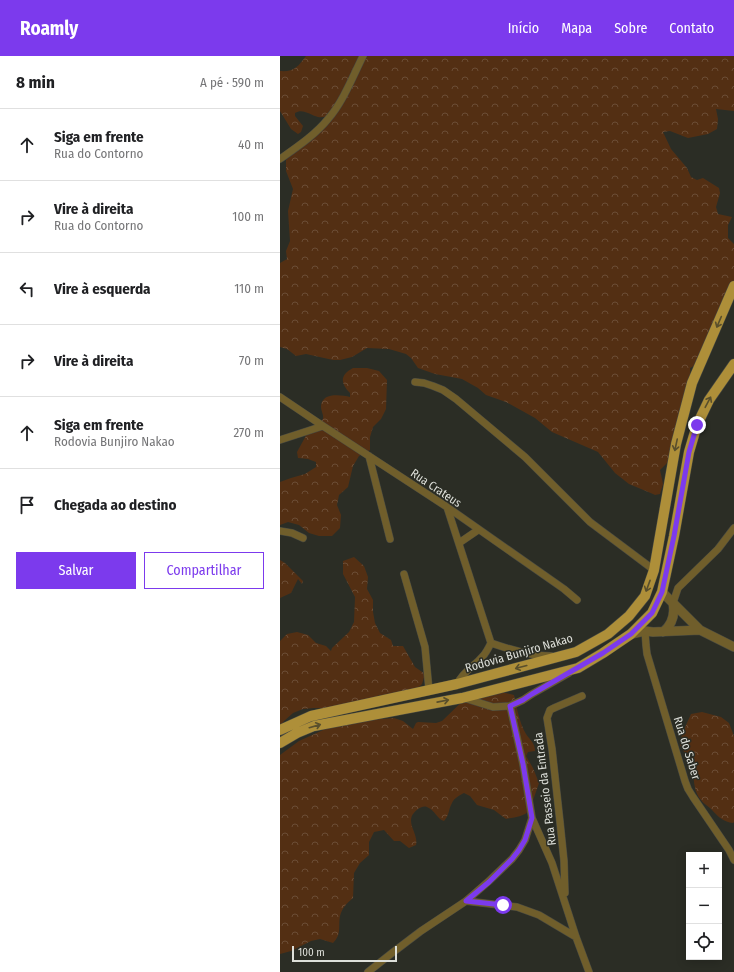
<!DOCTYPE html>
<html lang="pt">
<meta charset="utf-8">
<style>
body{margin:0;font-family:"Fira Sans Condensed",sans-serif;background:#f6f6f6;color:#202124}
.controls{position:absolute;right:12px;bottom:12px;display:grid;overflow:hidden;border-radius:0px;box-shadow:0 2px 10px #0003}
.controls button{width:36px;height:36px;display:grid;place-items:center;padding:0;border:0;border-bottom:1px solid #e0e0e0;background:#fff;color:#202124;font:20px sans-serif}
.scale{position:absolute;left:12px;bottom:10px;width:105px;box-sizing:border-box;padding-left:4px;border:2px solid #dddfd9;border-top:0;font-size:11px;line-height:14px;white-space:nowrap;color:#dddfd9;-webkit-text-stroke:3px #2b2d25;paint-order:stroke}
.stop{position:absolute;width:12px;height:12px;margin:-9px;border:3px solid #7c3aed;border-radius:50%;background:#fff}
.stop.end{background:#7c3aed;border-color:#fff;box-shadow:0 1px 4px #0008}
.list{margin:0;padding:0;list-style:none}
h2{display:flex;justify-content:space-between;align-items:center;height:52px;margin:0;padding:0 16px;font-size:17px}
h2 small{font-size:13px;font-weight:400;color:#757577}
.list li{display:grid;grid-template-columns:26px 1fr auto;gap:12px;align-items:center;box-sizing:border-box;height:72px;padding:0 16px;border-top:1px solid #e0e0e0}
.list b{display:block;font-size:15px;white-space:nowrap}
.list p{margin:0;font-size:13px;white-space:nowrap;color:#757577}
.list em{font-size:13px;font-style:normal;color:#757577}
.actions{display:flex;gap:8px;padding:12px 16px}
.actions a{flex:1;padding:9px 0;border:1px solid #7c3aed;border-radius:0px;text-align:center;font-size:14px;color:#7c3aed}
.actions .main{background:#7c3aed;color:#fff}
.icon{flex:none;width:22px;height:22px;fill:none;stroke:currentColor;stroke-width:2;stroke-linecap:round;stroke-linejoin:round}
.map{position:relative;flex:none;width:454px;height:916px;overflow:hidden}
header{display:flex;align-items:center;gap:24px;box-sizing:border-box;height:56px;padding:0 20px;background:#7c3aed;color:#fff}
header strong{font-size:19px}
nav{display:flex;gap:22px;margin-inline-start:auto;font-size:14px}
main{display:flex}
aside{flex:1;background:#fff}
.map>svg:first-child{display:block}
.forest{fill:url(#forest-crowns)}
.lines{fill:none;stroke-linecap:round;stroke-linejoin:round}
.minor-casing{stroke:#474942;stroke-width:8}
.tertiary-casing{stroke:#474942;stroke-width:10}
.primary-casing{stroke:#474942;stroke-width:11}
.minor{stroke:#705e2b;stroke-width:7}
.tertiary{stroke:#705e2b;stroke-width:9}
.primary{stroke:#ae8f39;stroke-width:10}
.oneway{stroke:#594f2c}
.route{stroke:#7c3aed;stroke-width:5}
.labels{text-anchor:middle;stroke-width:3;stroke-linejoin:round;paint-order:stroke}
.street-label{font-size:12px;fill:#dddfd9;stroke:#2b2d25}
</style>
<header>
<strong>Roamly</strong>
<nav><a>Início</a><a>Mapa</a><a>Sobre</a><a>Contato</a></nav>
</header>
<main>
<aside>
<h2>8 min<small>A pé · 590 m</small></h2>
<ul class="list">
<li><svg class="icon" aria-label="ahead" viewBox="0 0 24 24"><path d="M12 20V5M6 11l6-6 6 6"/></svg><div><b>Siga em frente</b><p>Rua do Contorno</p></div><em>40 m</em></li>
<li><svg class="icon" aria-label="right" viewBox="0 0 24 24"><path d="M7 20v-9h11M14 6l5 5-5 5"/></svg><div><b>Vire à direita</b><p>Rua do Contorno</p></div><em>100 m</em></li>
<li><svg class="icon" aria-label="left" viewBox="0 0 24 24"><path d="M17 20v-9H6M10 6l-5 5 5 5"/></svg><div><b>Vire à esquerda</b></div><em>110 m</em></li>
<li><svg class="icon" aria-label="right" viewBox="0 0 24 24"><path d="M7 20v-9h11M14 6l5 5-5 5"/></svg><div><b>Vire à direita</b></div><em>70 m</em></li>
<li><svg class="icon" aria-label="ahead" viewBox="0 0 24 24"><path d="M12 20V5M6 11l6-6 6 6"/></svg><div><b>Siga em frente</b><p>Rodovia Bunjiro Nakao</p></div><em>270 m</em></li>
<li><svg class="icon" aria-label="arrive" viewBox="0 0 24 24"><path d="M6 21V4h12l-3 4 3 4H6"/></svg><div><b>Chegada ao destino</b></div></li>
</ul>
<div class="actions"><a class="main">Salvar</a><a>Compartilhar</a></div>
</aside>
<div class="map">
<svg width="454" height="916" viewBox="0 0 454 916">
<defs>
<pattern id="forest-crowns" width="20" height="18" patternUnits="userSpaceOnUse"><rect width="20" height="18" fill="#532f13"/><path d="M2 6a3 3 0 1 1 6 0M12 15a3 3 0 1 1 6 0" fill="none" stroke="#6b4d35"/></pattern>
</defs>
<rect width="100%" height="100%" fill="#2b2d25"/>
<path class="forest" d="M 26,0 L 454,0 L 454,55 L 436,53 L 438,63 L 437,73 L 428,78 L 408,82 L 390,75 L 383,76 L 391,93 L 407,112 L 411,121 L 417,124 L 423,122 L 439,132 L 440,137 L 436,151 L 438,158 L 452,161 L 448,169 L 448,182 L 454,188 L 454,228 L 416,309 L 410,312 L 411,322 L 389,405 L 380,414 L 383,428 L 380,438 L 375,439 L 373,438 L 349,428 L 335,417 L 318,396 L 272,376 L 255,362 L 226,346 L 206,339 L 198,332 L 182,323 L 155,318 L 138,312 L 131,302 L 126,298 L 109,293 L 87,292 L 72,301 L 60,304 L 53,304 L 26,298 L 16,300 L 7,293 L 0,291 L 0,207 L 7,203 L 6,195 L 10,185 L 8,155 L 13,133 L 6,115 L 6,104 L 24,88 L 52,60 C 47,60 42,62 38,61 C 30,59 23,52 15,57 L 15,60 L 23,70 L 21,76 L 18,78 L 11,73 L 0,55 L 0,15 C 14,16 18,11 26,0 Z
M 73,312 L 87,312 L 99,315 L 107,324 L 106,353 L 101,363 L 93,371 L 90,381 L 90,394 L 79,400 L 73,410 L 68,431 L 59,439 L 57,449 L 61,459 L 60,472 L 52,480 L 39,480 L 29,477 L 19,469 L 8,466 L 0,469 L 0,426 L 11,422 L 25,418 L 36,411 L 36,406 L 28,403 L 18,402 L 17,396 L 28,376 L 43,363 C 44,359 41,355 41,351 C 41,336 61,339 70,341 L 70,337 C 60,327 60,319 73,312 Z
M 74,501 L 84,510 L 88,521 L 87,533 L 93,544 L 93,556 L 95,567 L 100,577 L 111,584 L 113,590 L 123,590 L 135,611 L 145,618 L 142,628 L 134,636 L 113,640 L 100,639 L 90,643 L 71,653 L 34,652 L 23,653 L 13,657 L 4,665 L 0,671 L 0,585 L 7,578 L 17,576 L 28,579 L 36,587 L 46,590 L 51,595 L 52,592 L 69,576 L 74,566 L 75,541 L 63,518 L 63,505 Z
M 0,504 L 5,507 L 23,525 L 22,528 L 18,523 L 11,537 L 0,542 Z
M 208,633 L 234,639 C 237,652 239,666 246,678 C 250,684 255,687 255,695 L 248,696 L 246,700 L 253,712 L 259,727 L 250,753 C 245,761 235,761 226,763 L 214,754 L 197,749 L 190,740 L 184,737 C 180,739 174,742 172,747 C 168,754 170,758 164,765 C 157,763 155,754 147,751 C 144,750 141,751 138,753 C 122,765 139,776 136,789 L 129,792 L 120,785 L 114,785 L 104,774 L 94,776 L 89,786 L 89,799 L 80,807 L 74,817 L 73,842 C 67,847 62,852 60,860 C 58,871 62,878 53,887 L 40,883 L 31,885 L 11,895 L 0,898 L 0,699 L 19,685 L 52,670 L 65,666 L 114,662 L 123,665 L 133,673 L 136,667 L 138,666 L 156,667 L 162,665 L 191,637 Z
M 422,656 L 441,661 L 449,667 L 454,680 L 454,766 L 453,767 C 444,766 438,761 432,754 C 429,751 423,747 421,744 C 413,735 413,719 414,708 L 406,699 L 400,689 L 402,678 L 411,658 Z"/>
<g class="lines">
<g class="minor-casing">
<path id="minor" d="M 0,103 C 17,91 35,79 48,63 C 63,46 73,20 83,0
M 135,326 L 144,327 L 153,330 L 163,334 L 176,343 L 245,401 L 310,466 L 374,514
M 0,341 L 43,370 L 167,451 L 284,533 L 297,544
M 0,384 L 43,370
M 89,400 L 110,483
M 167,451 L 211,587
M 0,475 L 12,477 L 23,482
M 179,487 L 198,474
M 124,518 L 145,591 L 149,634
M 393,547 L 398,532 L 438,493 L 454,472
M 365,575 L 366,589 L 367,598 L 405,725 L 408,733 L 413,741 L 449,794 L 454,804
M 211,587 C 231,594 251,600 271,600
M 177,628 C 185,613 193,612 203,600 C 206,597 209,591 211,587
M 184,642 L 213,651 L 230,650 L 243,644 L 252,638 L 289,617
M 230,650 L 243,708 L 252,762 L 272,807 L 296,881 L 309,916
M 285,837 L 284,805 L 280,766 L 272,693 L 267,662 L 270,654 L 274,652 L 302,640
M 186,845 L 237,851 L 259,859 L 296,881
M 88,916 L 112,897 L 141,875 L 186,845 L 209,825 L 232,803 L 239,794 L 245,784 L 252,762"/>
</g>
<g class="tertiary-casing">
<path id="tertiary" d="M 382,536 L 420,574 L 454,591
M 383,576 C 393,568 395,558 393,547
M 351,578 L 365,575 L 373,576 L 420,574"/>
</g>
<g class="primary-casing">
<path id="primary" d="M 0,674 L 31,660 L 177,628 L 296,596 L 328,578 L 349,560 L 365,540 L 374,514 L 396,388 L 412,327 L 454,230
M 0,687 L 17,677 L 34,670 L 182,642 L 298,612 L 323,597 L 351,578 L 372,557 L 382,536 L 394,480 L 409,396 L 417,369 L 429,344 L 454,308"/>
</g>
<use href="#minor" class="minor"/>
<use href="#tertiary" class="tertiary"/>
<use href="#primary" class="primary"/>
</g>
<defs><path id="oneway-shaft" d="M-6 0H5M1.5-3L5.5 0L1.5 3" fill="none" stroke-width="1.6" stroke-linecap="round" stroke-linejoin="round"/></defs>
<g class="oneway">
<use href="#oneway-shaft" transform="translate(439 266) rotate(113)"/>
<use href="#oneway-shaft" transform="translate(428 346) rotate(-62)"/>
<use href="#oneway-shaft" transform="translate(396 389) rotate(102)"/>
<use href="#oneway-shaft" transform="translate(368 530) rotate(110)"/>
<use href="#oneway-shaft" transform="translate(241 611) rotate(165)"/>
<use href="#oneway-shaft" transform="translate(163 645) rotate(-11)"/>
<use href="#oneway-shaft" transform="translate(35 670) rotate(-16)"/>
</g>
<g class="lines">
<path class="route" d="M 223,849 L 186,845 L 209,826 L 232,803 L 239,794 L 245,784 L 252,762 L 243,708 L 230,650 L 243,644 L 252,638 L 323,597 L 351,578 L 372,557 L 382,536 L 394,480 L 409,396 L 417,369"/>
</g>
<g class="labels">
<g class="street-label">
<text transform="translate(156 432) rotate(34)" y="4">Rua Crateus</text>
<text transform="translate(239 597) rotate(-16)" y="4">Rodovia Bunjiro Nakao</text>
<text transform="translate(407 692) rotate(73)" y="4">Rua do Saber</text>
<text transform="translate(265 733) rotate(-97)" y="4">Rua Passeio da Entrada</text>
</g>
</g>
</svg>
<div class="controls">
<button>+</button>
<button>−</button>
<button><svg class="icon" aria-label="locate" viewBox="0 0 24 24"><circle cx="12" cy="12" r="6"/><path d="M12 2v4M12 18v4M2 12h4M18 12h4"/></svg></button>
</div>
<div class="scale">100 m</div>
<div class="stop" style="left:223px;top:849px"></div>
<div class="stop end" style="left:417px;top:369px"></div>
</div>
</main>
